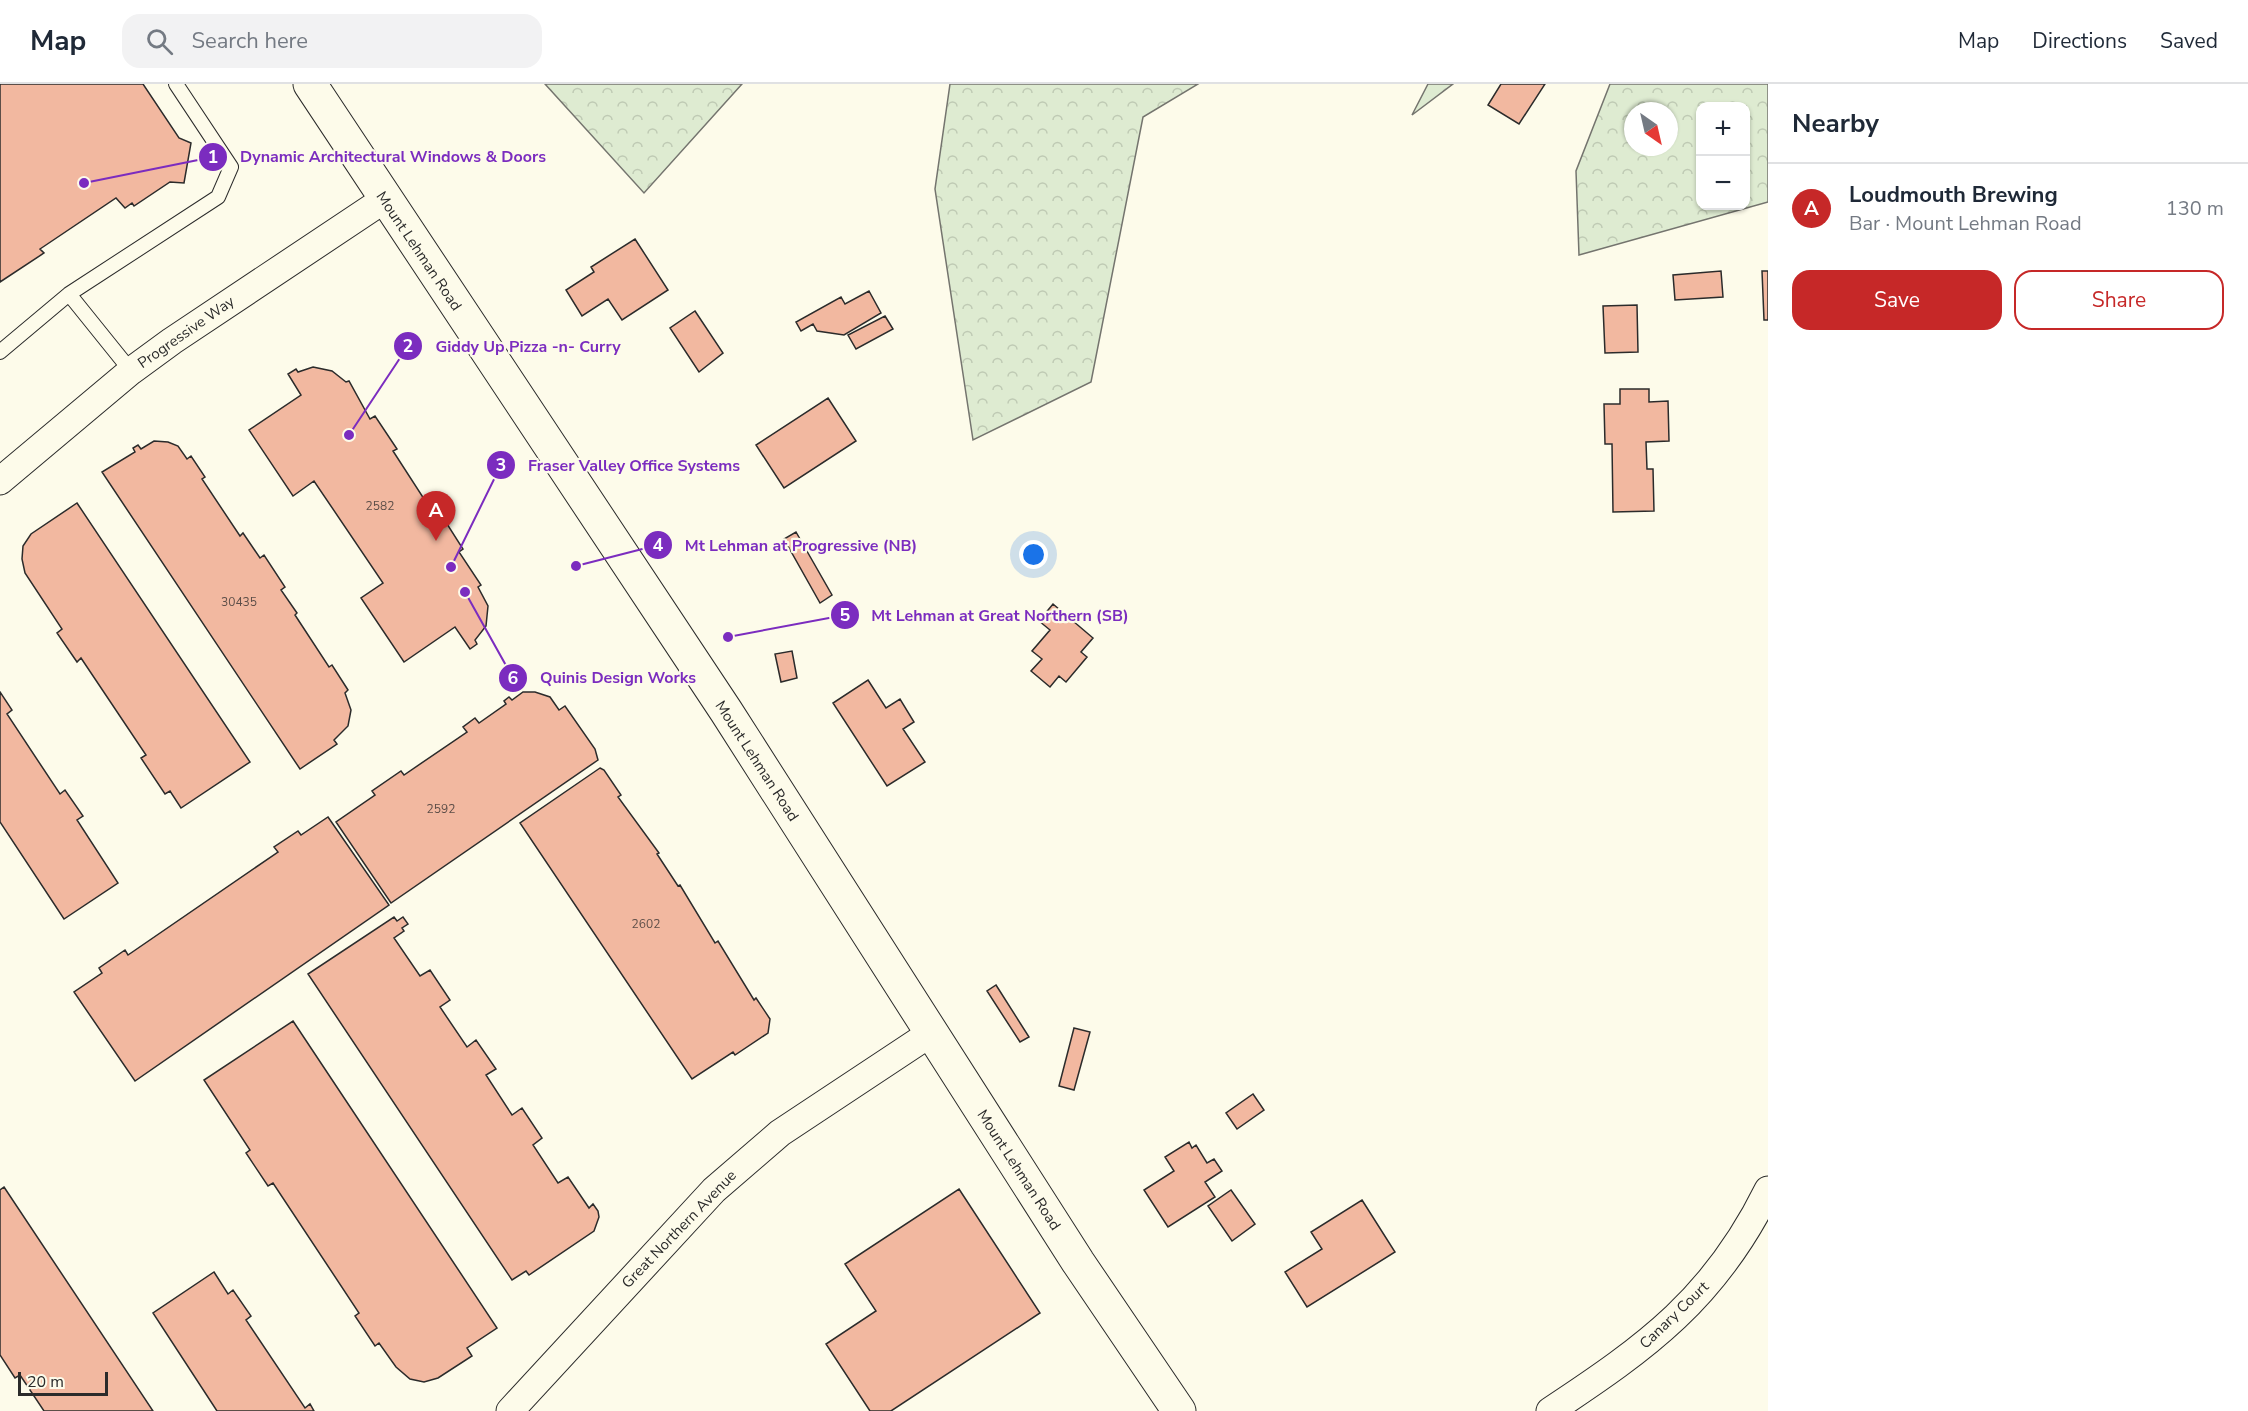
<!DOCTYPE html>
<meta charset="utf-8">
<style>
body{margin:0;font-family:"Nunito Sans",sans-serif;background:#f2f2f3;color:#1f2937}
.controls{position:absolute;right:18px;top:18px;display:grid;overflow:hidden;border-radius:12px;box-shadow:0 2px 4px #0004}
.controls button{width:54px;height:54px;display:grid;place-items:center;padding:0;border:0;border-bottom:2px solid #e0e1e3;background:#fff;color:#1f2937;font:30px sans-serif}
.compass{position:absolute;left:1624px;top:18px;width:54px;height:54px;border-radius:50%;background:#fff;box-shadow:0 2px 4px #0004;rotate:146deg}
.scale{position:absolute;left:18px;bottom:15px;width:90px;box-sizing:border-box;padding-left:6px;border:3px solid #2b2b2b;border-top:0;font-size:16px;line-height:21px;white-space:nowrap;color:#2b2b2b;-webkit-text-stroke:4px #fdfbea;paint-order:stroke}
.you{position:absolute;left:1034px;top:471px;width:21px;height:21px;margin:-15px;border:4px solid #fff;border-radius:50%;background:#1a73e8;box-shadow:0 0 0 9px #1a73e833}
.badge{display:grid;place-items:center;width:39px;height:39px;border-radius:50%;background:#c62828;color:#fff;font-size:20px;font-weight:700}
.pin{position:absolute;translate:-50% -50px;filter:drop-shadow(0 2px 3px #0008)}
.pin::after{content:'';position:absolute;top:32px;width:21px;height:18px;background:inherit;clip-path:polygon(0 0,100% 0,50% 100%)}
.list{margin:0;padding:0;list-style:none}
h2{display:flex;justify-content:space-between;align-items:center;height:78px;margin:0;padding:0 24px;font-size:26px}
h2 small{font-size:20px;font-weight:400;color:#747a83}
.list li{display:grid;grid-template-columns:39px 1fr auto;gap:18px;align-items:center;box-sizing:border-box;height:90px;padding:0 24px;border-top:2px solid #e0e1e3}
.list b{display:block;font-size:22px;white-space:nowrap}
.list p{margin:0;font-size:20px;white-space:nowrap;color:#747a83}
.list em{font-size:20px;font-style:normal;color:#747a83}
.actions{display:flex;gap:12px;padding:18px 24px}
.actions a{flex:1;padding:14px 0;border:2px solid #c62828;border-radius:18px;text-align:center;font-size:21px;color:#c62828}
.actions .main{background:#c62828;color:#fff}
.icon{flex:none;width:33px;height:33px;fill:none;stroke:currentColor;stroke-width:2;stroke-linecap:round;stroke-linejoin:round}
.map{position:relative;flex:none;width:1768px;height:1327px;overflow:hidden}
header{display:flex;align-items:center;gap:36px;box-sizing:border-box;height:84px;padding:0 30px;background:#fff;border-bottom:2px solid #e0e1e3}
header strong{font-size:28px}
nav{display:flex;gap:33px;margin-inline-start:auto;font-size:21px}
.search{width:420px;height:54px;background:#f2f2f3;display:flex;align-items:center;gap:15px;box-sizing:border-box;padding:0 21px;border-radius:18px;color:#747a83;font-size:22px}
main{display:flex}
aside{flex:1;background:#fff}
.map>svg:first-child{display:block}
.forest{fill:url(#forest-crowns);stroke:#74746e;stroke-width:1.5;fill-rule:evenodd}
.building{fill:#f2b8a0;stroke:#2b2b2b;stroke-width:1.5}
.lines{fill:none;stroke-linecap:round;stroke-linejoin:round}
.service-casing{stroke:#2b2b2b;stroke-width:16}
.minor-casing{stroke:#2b2b2b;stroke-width:29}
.secondary-casing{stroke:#2b2b2b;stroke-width:35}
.service{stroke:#fdfbea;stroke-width:14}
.minor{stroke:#fdfbea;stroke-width:27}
.secondary{stroke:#fdfbea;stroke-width:33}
.labels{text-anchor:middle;stroke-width:4.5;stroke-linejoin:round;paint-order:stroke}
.number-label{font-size:12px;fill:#5d4e48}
.street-label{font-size:15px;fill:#2b2b2b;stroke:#fdfbea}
.leader{fill:none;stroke:#7b2cbf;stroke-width:2}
.callout-dot{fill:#7b2cbf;stroke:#fdfbea;stroke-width:2}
.mark-label{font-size:18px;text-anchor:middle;font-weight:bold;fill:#fff}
.callout-label{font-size:16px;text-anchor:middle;font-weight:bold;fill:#7b2cbf;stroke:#fdfbea;stroke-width:4.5;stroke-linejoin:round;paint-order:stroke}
</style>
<header>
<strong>Map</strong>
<div class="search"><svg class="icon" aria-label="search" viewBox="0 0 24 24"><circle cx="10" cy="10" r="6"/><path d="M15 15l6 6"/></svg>Search here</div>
<nav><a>Map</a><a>Directions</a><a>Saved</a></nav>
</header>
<main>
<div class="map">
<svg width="1768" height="1327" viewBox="0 0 1768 1327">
<defs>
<pattern id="forest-crowns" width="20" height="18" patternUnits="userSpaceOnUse" patternTransform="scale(1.5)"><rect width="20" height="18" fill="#deebd1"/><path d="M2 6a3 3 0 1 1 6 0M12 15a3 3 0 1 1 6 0" fill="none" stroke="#bfcab4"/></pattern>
</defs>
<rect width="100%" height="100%" fill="#fdfbea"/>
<path class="forest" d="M 545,0 L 742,0 L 644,109 Z
M 950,0 L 1198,0 L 1143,33 L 1091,298 L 973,356 L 935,105 Z
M 1428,0 L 1453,0 L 1412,31 Z
M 1610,0 L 1768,0 L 1768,118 L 1579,171 L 1576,87 ZM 1746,22 L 1746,122 L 1700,122 L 1700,22 ZM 1633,27 L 1669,27 L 1669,63 L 1633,63 Z"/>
<path class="building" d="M 0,0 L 143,0 L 179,54 L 191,59 L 184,99 L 170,98 L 134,122 L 132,119 L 125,124 L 116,114 L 40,165 L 44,169 L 0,198 Z
M 1501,0 L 1545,0 L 1519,40 L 1488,21 Z
M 635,155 L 668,206 L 622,236 L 608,215 L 582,232 L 566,206 L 594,188 L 591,183 Z
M 1721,187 L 1723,213 L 1675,216 L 1673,191 Z
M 1762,187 L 1768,187 L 1768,236 L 1764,236 Z
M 869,207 L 881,229 L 844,251 L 817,247 L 813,240 L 801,247 L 796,238 L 841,213 L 845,220 Z
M 1637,221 L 1638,268 L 1605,269 L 1603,222 Z
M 695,227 L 723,269 L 699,288 L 670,244 Z
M 885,232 L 893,245 L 856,265 L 848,251 Z
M 313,283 L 332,287 L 346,298 L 349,297 L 370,335 L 375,332 L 397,365 L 393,367 L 437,435 L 442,432 L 463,465 L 459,468 L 481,501 L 478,503 L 488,522 L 486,542 L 475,556 L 477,560 L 470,565 L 455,543 L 404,578 L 361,514 L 383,499 L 314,397 L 293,412 L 249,346 L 301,311 L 288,290 L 296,285 L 298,288 Z
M 1620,305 L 1649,305 L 1649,318 L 1668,317 L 1669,357 L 1646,358 L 1647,385 L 1653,385 L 1654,427 L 1613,428 L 1612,360 L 1605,360 L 1604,320 L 1620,320 Z
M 828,314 L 856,357 L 784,404 L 756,361 Z
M 154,357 L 168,358 L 178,362 L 187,375 L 191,372 L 205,393 L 202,395 L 240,452 L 243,449 L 260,474 L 264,471 L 285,503 L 281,506 L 297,529 L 295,531 L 329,583 L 332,581 L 348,606 L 345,609 L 351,626 L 348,642 L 334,656 L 337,660 L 300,685 L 102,388 L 135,368 L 133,364 L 138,361 L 141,365 Z
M 77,419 L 250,678 L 181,724 L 170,707 L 165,710 L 141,674 L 146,671 L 81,574 L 77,578 L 57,549 L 62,545 L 25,489 L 22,475 L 23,462 L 31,450 Z
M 796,448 L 832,511 L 820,519 L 784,455 Z
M 1053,520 L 1093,554 L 1081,568 L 1087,573 L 1066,598 L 1059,592 L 1050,603 L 1031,587 L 1042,575 L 1032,567 L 1050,546 L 1039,537 Z
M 792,567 L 797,594 L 781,598 L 775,570 Z
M 868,596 L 886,624 L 900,615 L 914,638 L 903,645 L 925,678 L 887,702 L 833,619 Z
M 0,608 L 12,626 L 7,630 L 60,710 L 65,706 L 83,732 L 77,736 L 118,799 L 64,835 L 0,738 Z
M 523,608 L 535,608 L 550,613 L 559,626 L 565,622 L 595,665 L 598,676 L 391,819 L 336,738 L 375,711 L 372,707 L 401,687 L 404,691 L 467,648 L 463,643 L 475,634 L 479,639 L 506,620 L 504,617 L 509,613 L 512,616 Z
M 600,684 L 604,686 L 621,711 L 618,713 L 659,769 L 657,770 L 678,802 L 680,801 L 715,859 L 718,857 L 754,916 L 756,914 L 770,935 L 768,949 L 735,971 L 733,968 L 692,995 L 520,739 Z
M 328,733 L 389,821 L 135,997 L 74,908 L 102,889 L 99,884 L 125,866 L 128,871 L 278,768 L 274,763 L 298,747 L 301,751 Z
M 394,833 L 397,837 L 403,833 L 408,840 L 402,844 L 404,847 L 394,854 L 420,892 L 430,886 L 450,916 L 440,923 L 467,963 L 476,956 L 496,985 L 486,991 L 512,1031 L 522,1024 L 542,1054 L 533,1061 L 558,1099 L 568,1093 L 589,1124 L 593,1120 L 598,1127 L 599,1133 L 594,1147 L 529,1191 L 526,1187 L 512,1196 L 308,890 Z
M 996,901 L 1029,953 L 1020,958 L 987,907 Z
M 293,937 L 497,1244 L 467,1264 L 472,1272 L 438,1294 L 424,1298 L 410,1295 L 396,1283 L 379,1259 L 375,1262 L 355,1232 L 359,1229 L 273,1099 L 268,1102 L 246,1069 L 250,1066 L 204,996 Z
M 1074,944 L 1090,948 L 1074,1006 L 1059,1002 Z
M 1253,1010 L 1264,1026 L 1237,1045 L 1226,1029 Z
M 1189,1058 L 1192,1064 L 1196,1061 L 1207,1079 L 1214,1075 L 1222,1087 L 1205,1098 L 1215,1113 L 1168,1143 L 1144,1106 L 1174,1087 L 1165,1073 Z
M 4,1103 L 153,1327 L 44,1327 L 20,1291 L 15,1294 L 0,1271 L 0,1106 Z
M 959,1105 L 1040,1229 L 891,1327 L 870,1327 L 826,1260 L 876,1227 L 845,1180 Z
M 1231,1106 L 1255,1140 L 1232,1157 L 1208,1122 Z
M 1362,1116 L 1395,1168 L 1307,1223 L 1285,1188 L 1322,1165 L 1311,1148 Z
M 214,1188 L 228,1210 L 233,1206 L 251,1232 L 246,1236 L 305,1324 L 310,1320 L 314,1327 L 217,1327 L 153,1229 Z"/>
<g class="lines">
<g class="service-casing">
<path id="service" d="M 0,268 L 69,210
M 131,287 L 69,210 L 218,113 L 231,83 L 176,0"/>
</g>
<g class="minor-casing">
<path id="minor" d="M 0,397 L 131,287 L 172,257 L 385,115
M 510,1327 L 714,1106 L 780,1049 L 931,949
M 1550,1327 C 1647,1263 1715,1214 1768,1106"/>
</g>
<g class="secondary-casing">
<path id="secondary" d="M 310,0 L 726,627 L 1078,1178 L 1179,1327"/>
</g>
<use href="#service" class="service"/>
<use href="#minor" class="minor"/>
<use href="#secondary" class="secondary"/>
</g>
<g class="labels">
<g class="number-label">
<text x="380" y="426">2582</text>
<text x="239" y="522">30435</text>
<text x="441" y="729">2592</text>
<text x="646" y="844">2602</text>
</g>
<g class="street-label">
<text transform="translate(419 167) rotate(56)" y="5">Mount Lehman Road</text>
<text transform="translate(186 248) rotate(-35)" y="5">Progressive Way</text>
<text transform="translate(757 677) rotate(57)" y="5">Mount Lehman Road</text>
<text transform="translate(1019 1086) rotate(57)" y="5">Mount Lehman Road</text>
<text transform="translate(679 1145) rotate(-46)" y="5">Great Northern Avenue</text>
<text transform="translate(1674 1231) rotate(-44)" y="5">Canary Court</text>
</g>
</g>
<path class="leader" d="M84 99L213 73M349 351L408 262M451 483L501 381M576 482L658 461M728 553L845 531M465 508L513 594"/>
<g class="callout-dot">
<circle cx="84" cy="99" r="6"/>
<circle cx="349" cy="351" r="6"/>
<circle cx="451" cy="483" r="6"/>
<circle cx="576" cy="482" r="6"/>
<circle cx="728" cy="553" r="6"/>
<circle cx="465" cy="508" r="6"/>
<circle cx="213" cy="73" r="15"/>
<circle cx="408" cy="262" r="15"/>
<circle cx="501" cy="381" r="15"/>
<circle cx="658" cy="461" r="15"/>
<circle cx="845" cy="531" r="15"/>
<circle cx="513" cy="594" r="15"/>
</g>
<g class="mark-label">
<text x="213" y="79">1</text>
<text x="408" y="268">2</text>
<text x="501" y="387">3</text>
<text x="658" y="467">4</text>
<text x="845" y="537">5</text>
<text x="513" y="600">6</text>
</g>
<g class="callout-label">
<text x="393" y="78">Dynamic Architectural Windows &amp; Doors</text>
<text x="528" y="268">Giddy Up Pizza -n- Curry</text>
<text x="634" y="387">Fraser Valley Office Systems</text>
<text x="801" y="467">Mt Lehman at Progressive (NB)</text>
<text x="1000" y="537">Mt Lehman at Great Northern (SB)</text>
<text x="618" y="599">Quinis Design Works</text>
</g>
</svg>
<div class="controls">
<button>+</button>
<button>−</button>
</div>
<svg class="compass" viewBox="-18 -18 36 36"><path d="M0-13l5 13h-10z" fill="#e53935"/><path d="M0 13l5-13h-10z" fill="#747a83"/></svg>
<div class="scale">20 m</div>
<div class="you"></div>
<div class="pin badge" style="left:436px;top:457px">A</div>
</div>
<aside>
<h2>Nearby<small></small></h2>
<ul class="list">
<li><span class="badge">A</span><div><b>Loudmouth Brewing</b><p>Bar · Mount Lehman Road</p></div><em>130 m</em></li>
</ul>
<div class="actions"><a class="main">Save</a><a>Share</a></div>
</aside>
</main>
